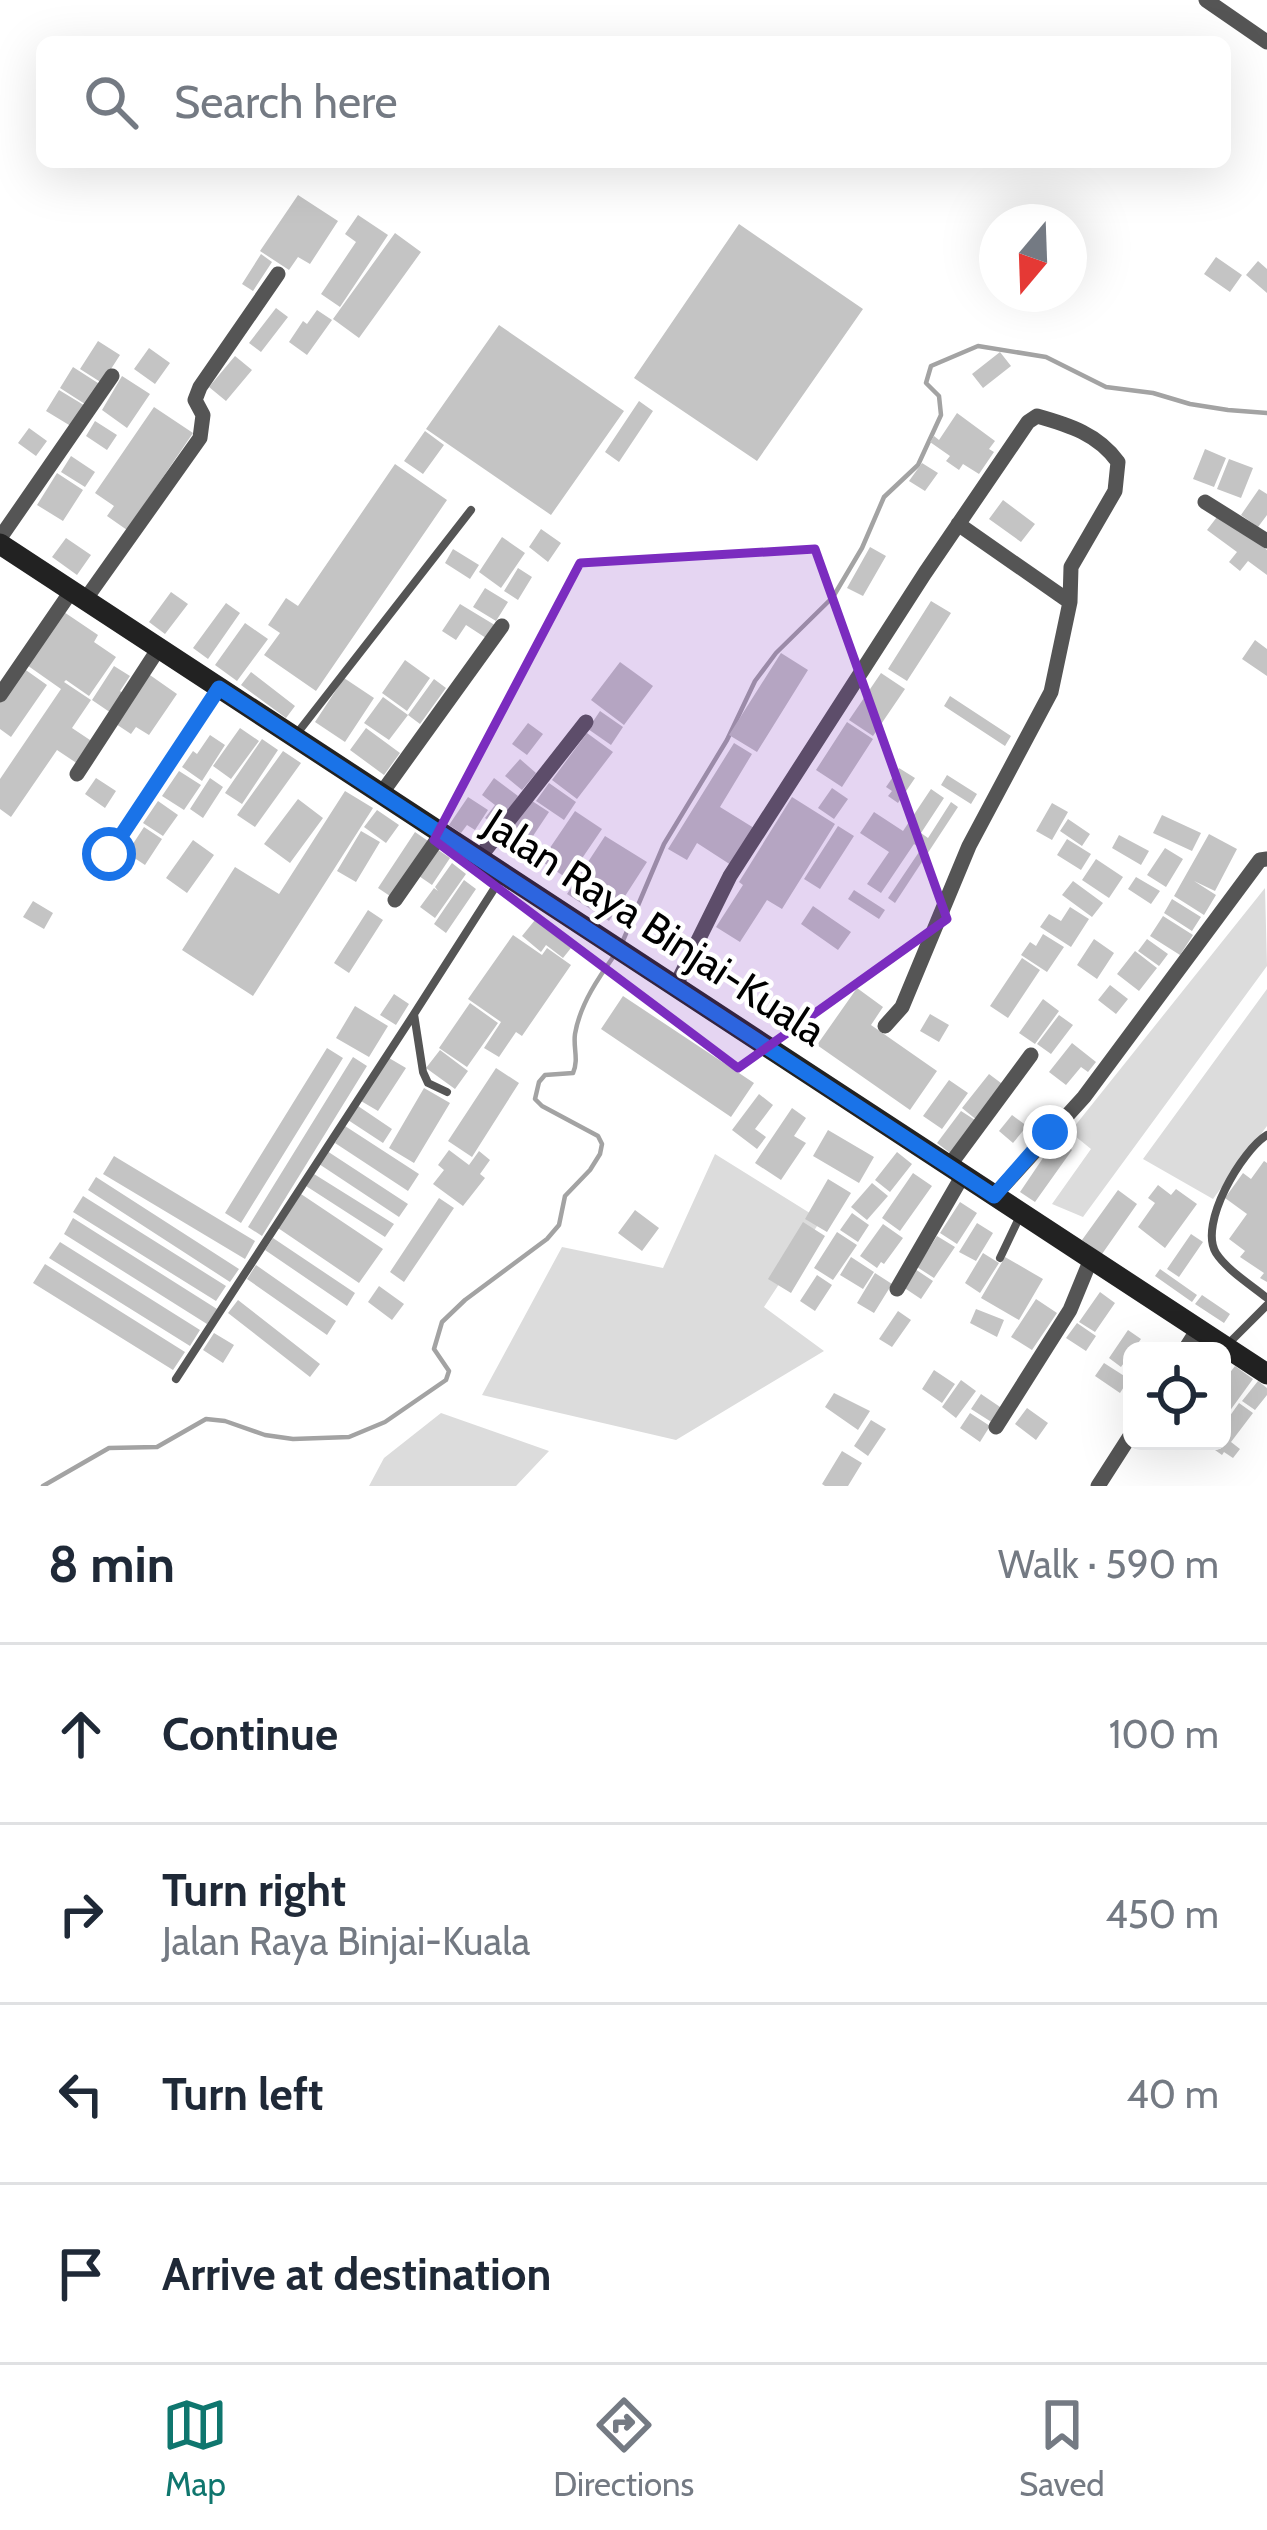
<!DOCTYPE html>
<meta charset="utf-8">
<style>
body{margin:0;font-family:Cabin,sans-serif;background:#f6f6f7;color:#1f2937}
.controls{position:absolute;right:36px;bottom:36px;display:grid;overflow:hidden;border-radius:18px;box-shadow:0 12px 48px #0002}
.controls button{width:108px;height:108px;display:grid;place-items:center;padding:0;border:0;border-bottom:3px solid #e0e1e3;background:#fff;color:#1f2937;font:60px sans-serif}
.compass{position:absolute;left:979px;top:204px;width:108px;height:108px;border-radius:50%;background:#fff;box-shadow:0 12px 48px #0002;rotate:199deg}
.stop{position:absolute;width:36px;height:36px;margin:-27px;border:9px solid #1a73e8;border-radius:50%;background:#fff}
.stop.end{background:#1a73e8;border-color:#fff;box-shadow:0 3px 12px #0008}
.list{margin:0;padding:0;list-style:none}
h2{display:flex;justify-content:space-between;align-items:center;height:156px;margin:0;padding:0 48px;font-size:51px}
h2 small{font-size:39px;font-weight:400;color:#747a83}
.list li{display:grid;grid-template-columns:78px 1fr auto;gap:36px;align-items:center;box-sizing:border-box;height:180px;padding:0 48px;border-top:3px solid #e0e1e3}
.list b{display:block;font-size:45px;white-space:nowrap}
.list p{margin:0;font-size:39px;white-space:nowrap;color:#747a83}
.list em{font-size:39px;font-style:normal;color:#747a83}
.icon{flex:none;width:66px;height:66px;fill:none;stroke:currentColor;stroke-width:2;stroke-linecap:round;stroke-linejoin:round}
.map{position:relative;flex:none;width:1267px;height:1486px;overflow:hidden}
.search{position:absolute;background:#fff;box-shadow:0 12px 48px #0002;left:36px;right:36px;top:36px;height:132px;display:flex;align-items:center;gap:30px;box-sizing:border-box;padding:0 42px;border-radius:18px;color:#747a83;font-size:45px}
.sheet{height:876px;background:#fff}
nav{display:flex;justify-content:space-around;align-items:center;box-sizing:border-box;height:168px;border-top:3px solid #e0e1e3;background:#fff;font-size:33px;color:#747a83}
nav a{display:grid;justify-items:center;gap:6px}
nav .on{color:#0f766e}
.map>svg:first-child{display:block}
.green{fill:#dcdcdc}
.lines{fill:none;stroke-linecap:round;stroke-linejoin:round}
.stream{stroke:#a3a3a3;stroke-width:4.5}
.building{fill:#c4c4c4}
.lane{stroke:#555;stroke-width:8}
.street{stroke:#555;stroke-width:15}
.secondary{stroke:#222;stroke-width:21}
.route{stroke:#1a73e8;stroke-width:15}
.marked{fill:#7b2cbf;fill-opacity:0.2;stroke:#7b2cbf;stroke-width:9;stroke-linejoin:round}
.labels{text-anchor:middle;stroke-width:9;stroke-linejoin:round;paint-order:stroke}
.street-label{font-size:42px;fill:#000;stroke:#fff}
</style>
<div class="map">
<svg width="1267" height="1486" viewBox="0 0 1267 1486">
<rect width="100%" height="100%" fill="#fff"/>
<path class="green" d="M 1265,888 L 1267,966 L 1083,1217 L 1052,1204 L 1091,1149 L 1070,1132 Z
M 1267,989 L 1267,1126 L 1213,1199 L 1143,1159 Z
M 715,1154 L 821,1220 L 764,1307 L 824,1351 L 676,1440 L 482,1395 L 562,1247 L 663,1268 Z
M 441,1413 L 549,1451 L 516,1486 L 369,1486 L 384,1458 Z"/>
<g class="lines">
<path class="stream" d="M 622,943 L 664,844 L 727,740 L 755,681 L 776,653 L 833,597 L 862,548 L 884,497 L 918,465 L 941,415 L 939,396 L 926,383 L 931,366 L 978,346 L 1046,357 L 1106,387 L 1153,393 L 1190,404 L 1228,410 L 1267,413
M 43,1486 L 109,1448 L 157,1447 L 206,1419 L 225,1421 L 265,1435 L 293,1439 L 349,1437 L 385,1422 L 446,1380 L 449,1371 L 434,1349 L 442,1322 L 465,1300 L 547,1239 L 559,1225 L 565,1196 L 590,1170 L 600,1154 L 602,1144 L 598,1136 L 542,1106 L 535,1099 L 539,1082 L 545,1075 L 573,1073 C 579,1059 573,1048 575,1034 C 580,1004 599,977 616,953"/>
</g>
<path class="building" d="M 298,195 L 338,221 L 310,264 L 298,257 L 289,270 L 260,251 Z
M 358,215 L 388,235 L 340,307 L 321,294 L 356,242 L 345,234 Z
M 739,224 L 863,309 L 757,461 L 634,378 Z
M 395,233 L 421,252 L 359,338 L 333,319 Z
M 261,254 L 272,262 L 253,291 L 242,284 Z
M 1216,257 L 1242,275 L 1230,292 L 1204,274 Z
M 1258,261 L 1267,269 L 1267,293 L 1246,275 Z
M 276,308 L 288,317 L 261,352 L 249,343 Z
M 317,310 L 332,320 L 307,355 L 289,342 L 303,321 L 307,324 Z
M 499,325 L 624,411 L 551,515 L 426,429 Z
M 98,341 L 120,355 L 102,383 L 80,369 Z
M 149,348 L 170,363 L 155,384 L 134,369 Z
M 1000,352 L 1011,366 L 983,388 L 972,374 Z
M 235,356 L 252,370 L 226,401 L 209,387 Z
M 73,367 L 101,385 L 88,406 L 60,388 Z
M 122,376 L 150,394 L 127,428 L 102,410 Z
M 59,390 L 87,407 L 74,428 L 46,411 Z
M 639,401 L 653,411 L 619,462 L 605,452 Z
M 154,407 L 193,433 L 127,530 L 107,516 L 114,506 L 95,493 Z
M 957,413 L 995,441 L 989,449 L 994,452 L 979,474 L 963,464 L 959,470 L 946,461 L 950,456 L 930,442 L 934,436 L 939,440 Z
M 95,421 L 117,435 L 107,450 L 86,436 Z
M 29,428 L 47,441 L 36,456 L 18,443 Z
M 425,431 L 444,445 L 423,474 L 404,461 Z
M 1205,449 L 1226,458 L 1214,487 L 1193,479 Z
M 71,456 L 95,472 L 85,487 L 61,472 Z
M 1229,459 L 1253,468 L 1241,498 L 1217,489 Z
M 922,463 L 938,473 L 925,491 L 909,481 Z
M 395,464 L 447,500 L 316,691 L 264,655 L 280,633 L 268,625 L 286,598 L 298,606 Z
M 57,473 L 83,490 L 63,521 L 37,505 Z
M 1259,489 L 1267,494 L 1267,515 L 1258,527 L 1241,515 Z
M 1003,500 L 1035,524 L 1021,542 L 989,519 Z
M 1220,513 L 1267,550 L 1267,575 L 1248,561 L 1240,571 L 1229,562 L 1237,552 L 1207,530 Z
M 541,529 L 561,543 L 548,562 L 529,547 Z
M 502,537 L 525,553 L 501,588 L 479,572 Z
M 66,538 L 91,555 L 77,575 L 52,557 Z
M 870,547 L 886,556 L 863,596 L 847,588 Z
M 453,549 L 479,565 L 470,579 L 445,563 Z
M 518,568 L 532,577 L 518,600 L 504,591 Z
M 485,588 L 508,602 L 496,621 L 473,607 Z
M 171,592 L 188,604 L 165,634 L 149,622 Z
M 931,601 L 951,613 L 907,681 L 888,669 Z
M 226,603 L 240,613 L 208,659 L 193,648 Z
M 460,604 L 498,627 L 489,640 L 466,625 L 456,640 L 442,631 Z
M 61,610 L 98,635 L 94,642 L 116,657 L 89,696 L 66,680 L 64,682 L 91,700 L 72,728 L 93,742 L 78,764 L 57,750 L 11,817 L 0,809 L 0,779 L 61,689 L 24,663 Z
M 245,623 L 268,639 L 237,681 L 215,665 Z
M 1255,640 L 1267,649 L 1267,676 L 1242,659 Z
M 781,653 L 808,670 L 757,752 L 729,735 Z
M 405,660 L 430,678 L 407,711 L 382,693 Z
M 620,662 L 653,686 L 624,725 L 591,700 Z
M 114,666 L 130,676 L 120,691 L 127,696 L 114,715 L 92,700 Z
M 23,668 L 47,685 L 11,737 L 0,729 L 0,701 Z
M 251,672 L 295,706 L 286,718 L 241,685 Z
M 147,673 L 177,694 L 149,735 L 136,727 L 131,734 L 113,722 Z
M 881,673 L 905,689 L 873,736 L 849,720 Z
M 344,678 L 374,698 L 345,742 L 315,722 Z
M 434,679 L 446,688 L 420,724 L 408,715 Z
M 950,696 L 1011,736 L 1005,746 L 944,706 Z
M 383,697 L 408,715 L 389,740 L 364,723 Z
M 600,711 L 623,727 L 611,745 L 588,729 Z
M 847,722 L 873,739 L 842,787 L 816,770 Z
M 528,723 L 543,734 L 527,755 L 512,744 Z
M 240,728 L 259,741 L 231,779 L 213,766 Z
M 366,728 L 400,753 L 384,775 L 350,750 Z
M 587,733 L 613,752 L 577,799 L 552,780 Z
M 210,735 L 225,745 L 202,781 L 182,767 L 193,751 L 197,754 Z
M 262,739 L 278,750 L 242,804 L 225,793 Z
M 734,743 L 752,754 L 720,807 L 754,828 L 731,865 L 697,843 L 687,860 L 668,849 Z
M 283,751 L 301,763 L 255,827 L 237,815 Z
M 520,759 L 536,773 L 522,790 L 505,776 Z
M 899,768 L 915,778 L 898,803 L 888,796 L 892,791 L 886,787 Z
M 179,771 L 201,785 L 184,810 L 162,796 Z
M 947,775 L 977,794 L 971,804 L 941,785 Z
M 96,778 L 116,791 L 105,808 L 85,794 Z
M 210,778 L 223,787 L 203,818 L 190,809 Z
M 494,778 L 518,796 L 497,826 L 485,818 L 495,805 L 482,795 Z
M 549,783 L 576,802 L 564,820 L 536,801 Z
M 832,788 L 848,799 L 834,819 L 818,808 Z
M 931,789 L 944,798 L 921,833 L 928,838 L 951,802 L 958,807 L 895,903 L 888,898 L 921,849 L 914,844 L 881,893 L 867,884 L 889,852 L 860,833 L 874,812 L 903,831 Z
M 345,791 L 373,808 L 253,996 L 182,950 L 235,867 L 279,894 Z
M 468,797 L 488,810 L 475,830 L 467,825 L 461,833 L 449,825 Z
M 792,797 L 835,824 L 782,909 L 767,900 L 740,942 L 716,927 L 743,885 L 739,882 Z
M 298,799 L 323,818 L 290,863 L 264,844 Z
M 529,799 L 549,812 L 529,842 L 510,828 Z
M 158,801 L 178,815 L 163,836 L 143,823 Z
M 1052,803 L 1068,812 L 1052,840 L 1036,831 Z
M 377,810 L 399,825 L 386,843 L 364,827 Z
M 575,811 L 602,829 L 568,879 L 541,861 Z
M 1162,815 L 1201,833 L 1192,851 L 1153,833 Z
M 1068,819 L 1090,834 L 1082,846 L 1060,831 Z
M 838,826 L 854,836 L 820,889 L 804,879 Z
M 144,827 L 162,839 L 145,865 L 127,853 Z
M 361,831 L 380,842 L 356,882 L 337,871 Z
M 415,832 L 431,843 L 393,898 L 378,888 Z
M 1209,834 L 1237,849 L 1215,891 L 1194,881 L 1216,895 L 1204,915 L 1174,896 Z
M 1119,835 L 1149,851 L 1141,865 L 1112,848 Z
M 605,836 L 647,862 L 609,921 L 567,894 Z
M 1067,839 L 1091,854 L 1081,870 L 1057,855 Z
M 193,840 L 214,855 L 187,893 L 166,878 Z
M 434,847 L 450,858 L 432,885 L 416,874 Z
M 1165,848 L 1183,859 L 1166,887 L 1147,875 Z
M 1096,859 L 1123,877 L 1109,898 L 1082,880 Z
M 452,863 L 466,874 L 435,918 L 420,907 L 434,888 L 438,891 L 435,887 Z
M 1136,877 L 1160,891 L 1151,904 L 1128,889 Z
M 464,880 L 476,889 L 446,933 L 434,924 Z
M 1073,881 L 1103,903 L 1092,917 L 1062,895 Z
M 854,890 L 885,910 L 879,919 L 848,899 Z
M 1172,899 L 1201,917 L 1192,931 L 1164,913 Z
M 33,901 L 53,913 L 44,929 L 23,917 Z
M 813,906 L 851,932 L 838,950 L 801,924 Z
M 1070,907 L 1089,919 L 1071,947 L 1040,927 L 1049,914 L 1061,921 Z
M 368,910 L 383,920 L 349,973 L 334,963 Z
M 1163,916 L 1193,935 L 1180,955 L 1150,936 Z
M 535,920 L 571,948 L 563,958 L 546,945 L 541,952 L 522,936 Z
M 1043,934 L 1064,947 L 1047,972 L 1021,955 L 1030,942 L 1036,946 Z
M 513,935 L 542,955 L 547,948 L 571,965 L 522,1036 L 516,1032 L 499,1057 L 484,1048 L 501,1022 L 468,999 Z
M 1094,939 L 1114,953 L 1097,979 L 1077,965 Z
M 1147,939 L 1168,954 L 1159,966 L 1138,951 Z
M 1135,951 L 1157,968 L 1139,991 L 1117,974 Z
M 1022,958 L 1040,970 L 1008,1018 L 990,1006 Z
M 1110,985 L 1128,999 L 1116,1014 L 1098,1000 Z
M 857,988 L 883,1007 L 871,1025 L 937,1071 L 910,1110 L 817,1045 Z
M 394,994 L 409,1004 L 396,1025 L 380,1015 Z
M 623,996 L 754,1083 L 731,1117 L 601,1029 Z
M 1043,999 L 1059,1011 L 1035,1044 L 1019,1033 Z
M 470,1003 L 498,1023 L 467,1067 L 439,1048 Z
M 355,1006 L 388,1026 L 369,1057 L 336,1038 Z
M 930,1014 L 949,1025 L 939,1042 L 920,1031 Z
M 1059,1015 L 1073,1025 L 1051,1054 L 1037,1044 Z
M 1072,1043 L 1096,1062 L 1088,1072 L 1081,1067 L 1066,1085 L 1049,1072 Z
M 327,1048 L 343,1058 L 241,1223 L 225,1213 Z
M 440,1050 L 468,1071 L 455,1089 L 426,1068 Z
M 353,1057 L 367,1066 L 262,1236 L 248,1227 Z
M 389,1058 L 406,1068 L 378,1111 L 361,1101 Z
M 496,1068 L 519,1083 L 472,1157 L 448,1141 Z
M 989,1074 L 1005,1086 L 978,1121 L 962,1108 Z
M 949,1080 L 968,1093 L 942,1129 L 923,1116 Z
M 424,1088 L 450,1103 L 414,1163 L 389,1148 Z
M 759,1094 L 773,1105 L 755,1129 L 766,1137 L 757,1149 L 732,1130 Z
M 358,1106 L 392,1129 L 383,1143 L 348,1120 Z
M 792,1108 L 806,1118 L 794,1136 L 806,1143 L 781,1180 L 755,1163 Z
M 961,1111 L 975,1120 L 954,1156 L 937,1143 Z
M 1012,1115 L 1027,1126 L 1013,1143 L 999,1131 Z
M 345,1126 L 419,1174 L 408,1191 L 335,1143 Z
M 828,1130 L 874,1157 L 859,1183 L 813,1156 Z
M 1054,1137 L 1072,1150 L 1035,1202 L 1020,1192 L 1043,1158 L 1040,1156 Z
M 449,1150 L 469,1165 L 479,1151 L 490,1160 L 480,1174 L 485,1178 L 463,1206 L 433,1184 L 444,1170 L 438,1165 Z
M 327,1151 L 408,1204 L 399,1217 L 319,1164 Z
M 897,1152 L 912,1164 L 890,1192 L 875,1180 Z
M 114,1156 L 255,1241 L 245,1259 L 103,1174 Z
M 1264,1161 L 1267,1163 L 1267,1282 L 1260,1278 L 1264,1273 L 1240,1257 L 1245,1251 L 1229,1239 L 1247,1214 L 1225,1198 L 1243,1173 L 1251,1179 Z
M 913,1173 L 932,1186 L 900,1231 L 882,1218 Z
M 314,1174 L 394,1224 L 385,1237 L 306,1186 Z
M 96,1177 L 239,1269 L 230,1282 L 88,1190 Z
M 828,1179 L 851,1193 L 827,1232 L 805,1219 Z
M 872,1183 L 888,1196 L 867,1220 L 851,1207 Z
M 1158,1185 L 1171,1195 L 1176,1189 L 1197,1204 L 1165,1248 L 1138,1227 L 1155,1203 L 1148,1198 Z
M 1118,1190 L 1137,1204 L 1102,1254 L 1082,1240 Z
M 301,1194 L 383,1249 L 359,1283 L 278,1228 Z
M 83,1196 L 226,1286 L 216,1301 L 73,1212 Z
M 439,1198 L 454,1208 L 404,1282 L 390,1272 Z
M 960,1202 L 977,1213 L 957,1244 L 940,1233 Z
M 635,1210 L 659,1228 L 642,1251 L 618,1233 Z
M 852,1213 L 869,1225 L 858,1242 L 840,1230 Z
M 73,1218 L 217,1309 L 207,1324 L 64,1234 Z
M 803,1222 L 825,1236 L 791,1293 L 768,1279 Z
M 977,1223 L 993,1233 L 976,1261 L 959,1252 Z
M 883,1224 L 903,1238 L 884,1264 L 881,1262 L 877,1268 L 860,1256 Z
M 837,1232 L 857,1245 L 833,1280 L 814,1268 Z
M 1191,1234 L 1203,1242 L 1179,1277 L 1167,1269 Z
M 937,1236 L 955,1247 L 934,1278 L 917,1267 Z
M 273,1238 L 355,1293 L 347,1306 L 265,1250 Z
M 60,1242 L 200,1330 L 190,1346 L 49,1258 Z
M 983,1253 L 999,1263 L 980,1293 L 965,1283 Z
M 851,1257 L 874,1272 L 863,1289 L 840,1275 Z
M 1005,1257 L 1043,1279 L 1019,1320 L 981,1298 Z
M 45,1264 L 185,1352 L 173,1370 L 33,1283 Z
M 256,1265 L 336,1321 L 327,1335 L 247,1279 Z
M 915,1269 L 933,1281 L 921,1299 L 903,1287 Z
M 1160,1269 L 1197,1295 L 1192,1302 L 1155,1276 Z
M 875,1273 L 892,1284 L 874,1313 L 857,1303 Z
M 817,1275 L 832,1285 L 815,1311 L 800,1301 Z
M 379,1286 L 404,1304 L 392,1320 L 368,1302 Z
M 1100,1292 L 1115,1303 L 1095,1332 L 1079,1322 Z
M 1202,1295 L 1230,1314 L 1224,1323 L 1195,1304 Z
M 1036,1299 L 1057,1313 L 1032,1350 L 1011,1337 Z
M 238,1300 L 320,1364 L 310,1377 L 228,1313 Z
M 976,1309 L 1004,1320 L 997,1337 L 970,1323 Z
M 898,1311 L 911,1320 L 892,1347 L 879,1339 Z
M 1077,1323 L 1096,1336 L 1086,1351 L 1066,1338 Z
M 1128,1330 L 1141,1339 L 1121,1367 L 1109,1358 Z
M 214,1333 L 234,1345 L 223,1363 L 203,1350 Z
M 1104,1363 L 1129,1379 L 1120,1393 L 1095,1376 Z
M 1235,1366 L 1253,1379 L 1229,1412 L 1222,1407 L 1222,1383 Z
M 934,1370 L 955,1384 L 942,1403 L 922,1389 Z
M 961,1380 L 976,1391 L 956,1418 L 942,1407 Z
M 1258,1381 L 1267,1388 L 1267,1395 L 1255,1410 L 1242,1401 Z
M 834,1393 L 870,1411 L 858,1430 L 825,1407 Z
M 981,1394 L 1003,1409 L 993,1423 L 971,1409 Z
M 1239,1403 L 1253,1413 L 1231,1442 L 1240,1449 L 1233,1458 L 1224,1452 L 1222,1455 L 1208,1445 L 1212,1441 L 1222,1441 L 1222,1427 Z
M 1027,1408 L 1048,1423 L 1036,1440 L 1015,1424 Z
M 970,1413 L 990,1426 L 980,1442 L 960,1428 Z
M 871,1420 L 886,1429 L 868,1456 L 854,1446 Z
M 842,1451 L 862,1463 L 848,1486 L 825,1486 L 822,1484 Z"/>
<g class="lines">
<path class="lane" d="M 295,736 L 471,510
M 109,854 L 218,690
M 447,1092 L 428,1083 L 423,1072 L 414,1014 L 503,875
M 1267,1135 C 1242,1150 1198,1224 1216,1253 C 1227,1270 1251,1285 1267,1298
M 1000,1258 L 1020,1216
M 1226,1346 L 1267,1305
M 176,1379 L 414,1014"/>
<path class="street" d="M 1206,0 L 1267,42
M 1205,502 L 1267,541
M 958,524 L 1070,602
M 0,538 L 112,376
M 85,600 L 200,438 L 203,415 L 195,400 L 200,387 L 278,274
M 0,695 L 72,590
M 77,774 L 159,648
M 381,794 L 502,626
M 479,858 L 586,722
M 395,900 L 441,834
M 675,987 L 730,876 L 925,573 L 1028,422 L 1037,416 C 1069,425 1098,434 1118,462 L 1115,491 L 1071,567 L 1070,602 L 1051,692 L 969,846 L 902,1007 L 885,1026
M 949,1166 L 1031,1055
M 994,1196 L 1084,1097 L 1260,860 L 1267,859
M 897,1289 L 963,1175
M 1184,1351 L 1198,1329
M 996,1427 L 1070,1310 L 1091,1259
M 1098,1486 L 1132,1433"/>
<path class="secondary" d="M 0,544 L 1267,1374"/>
</g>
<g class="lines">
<path class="route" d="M 109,854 L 219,688 L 994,1196 L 1050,1132"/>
</g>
<path class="marked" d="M 815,549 L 947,919 L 738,1068 L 434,840 L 580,563 Z"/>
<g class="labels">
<g class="street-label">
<text transform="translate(655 927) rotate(33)" y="15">Jalan Raya Binjai-Kuala</text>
</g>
</g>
</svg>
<div class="controls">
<button><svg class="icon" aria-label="locate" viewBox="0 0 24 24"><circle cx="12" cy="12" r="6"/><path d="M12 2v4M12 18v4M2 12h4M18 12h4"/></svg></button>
</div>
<svg class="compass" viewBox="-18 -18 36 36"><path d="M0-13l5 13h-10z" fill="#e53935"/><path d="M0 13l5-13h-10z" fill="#747a83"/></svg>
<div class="stop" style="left:109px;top:854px"></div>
<div class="stop end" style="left:1050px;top:1132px"></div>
<div class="search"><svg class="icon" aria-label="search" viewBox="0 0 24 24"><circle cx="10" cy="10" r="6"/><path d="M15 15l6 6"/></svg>Search here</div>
</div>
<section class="sheet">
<h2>8 min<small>Walk · 590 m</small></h2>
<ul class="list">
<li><svg class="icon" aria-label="ahead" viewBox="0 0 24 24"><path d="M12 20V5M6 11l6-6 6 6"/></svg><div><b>Continue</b></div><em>100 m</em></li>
<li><svg class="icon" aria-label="right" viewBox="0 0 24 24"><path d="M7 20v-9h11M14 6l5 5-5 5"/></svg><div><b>Turn right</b><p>Jalan Raya Binjai-Kuala</p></div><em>450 m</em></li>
<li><svg class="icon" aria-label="left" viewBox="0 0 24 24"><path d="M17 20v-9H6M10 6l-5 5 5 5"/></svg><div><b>Turn left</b></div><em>40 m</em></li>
<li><svg class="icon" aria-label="arrive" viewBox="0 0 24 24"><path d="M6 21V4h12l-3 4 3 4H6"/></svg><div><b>Arrive at destination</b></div></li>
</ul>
</section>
<nav>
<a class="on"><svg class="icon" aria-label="map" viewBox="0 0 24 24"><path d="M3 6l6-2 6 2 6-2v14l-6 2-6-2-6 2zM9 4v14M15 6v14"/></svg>Map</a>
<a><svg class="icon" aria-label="directions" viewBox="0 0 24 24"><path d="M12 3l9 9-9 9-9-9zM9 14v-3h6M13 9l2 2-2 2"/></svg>Directions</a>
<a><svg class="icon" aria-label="saved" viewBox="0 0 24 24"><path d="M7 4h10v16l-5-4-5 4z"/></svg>Saved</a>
</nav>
